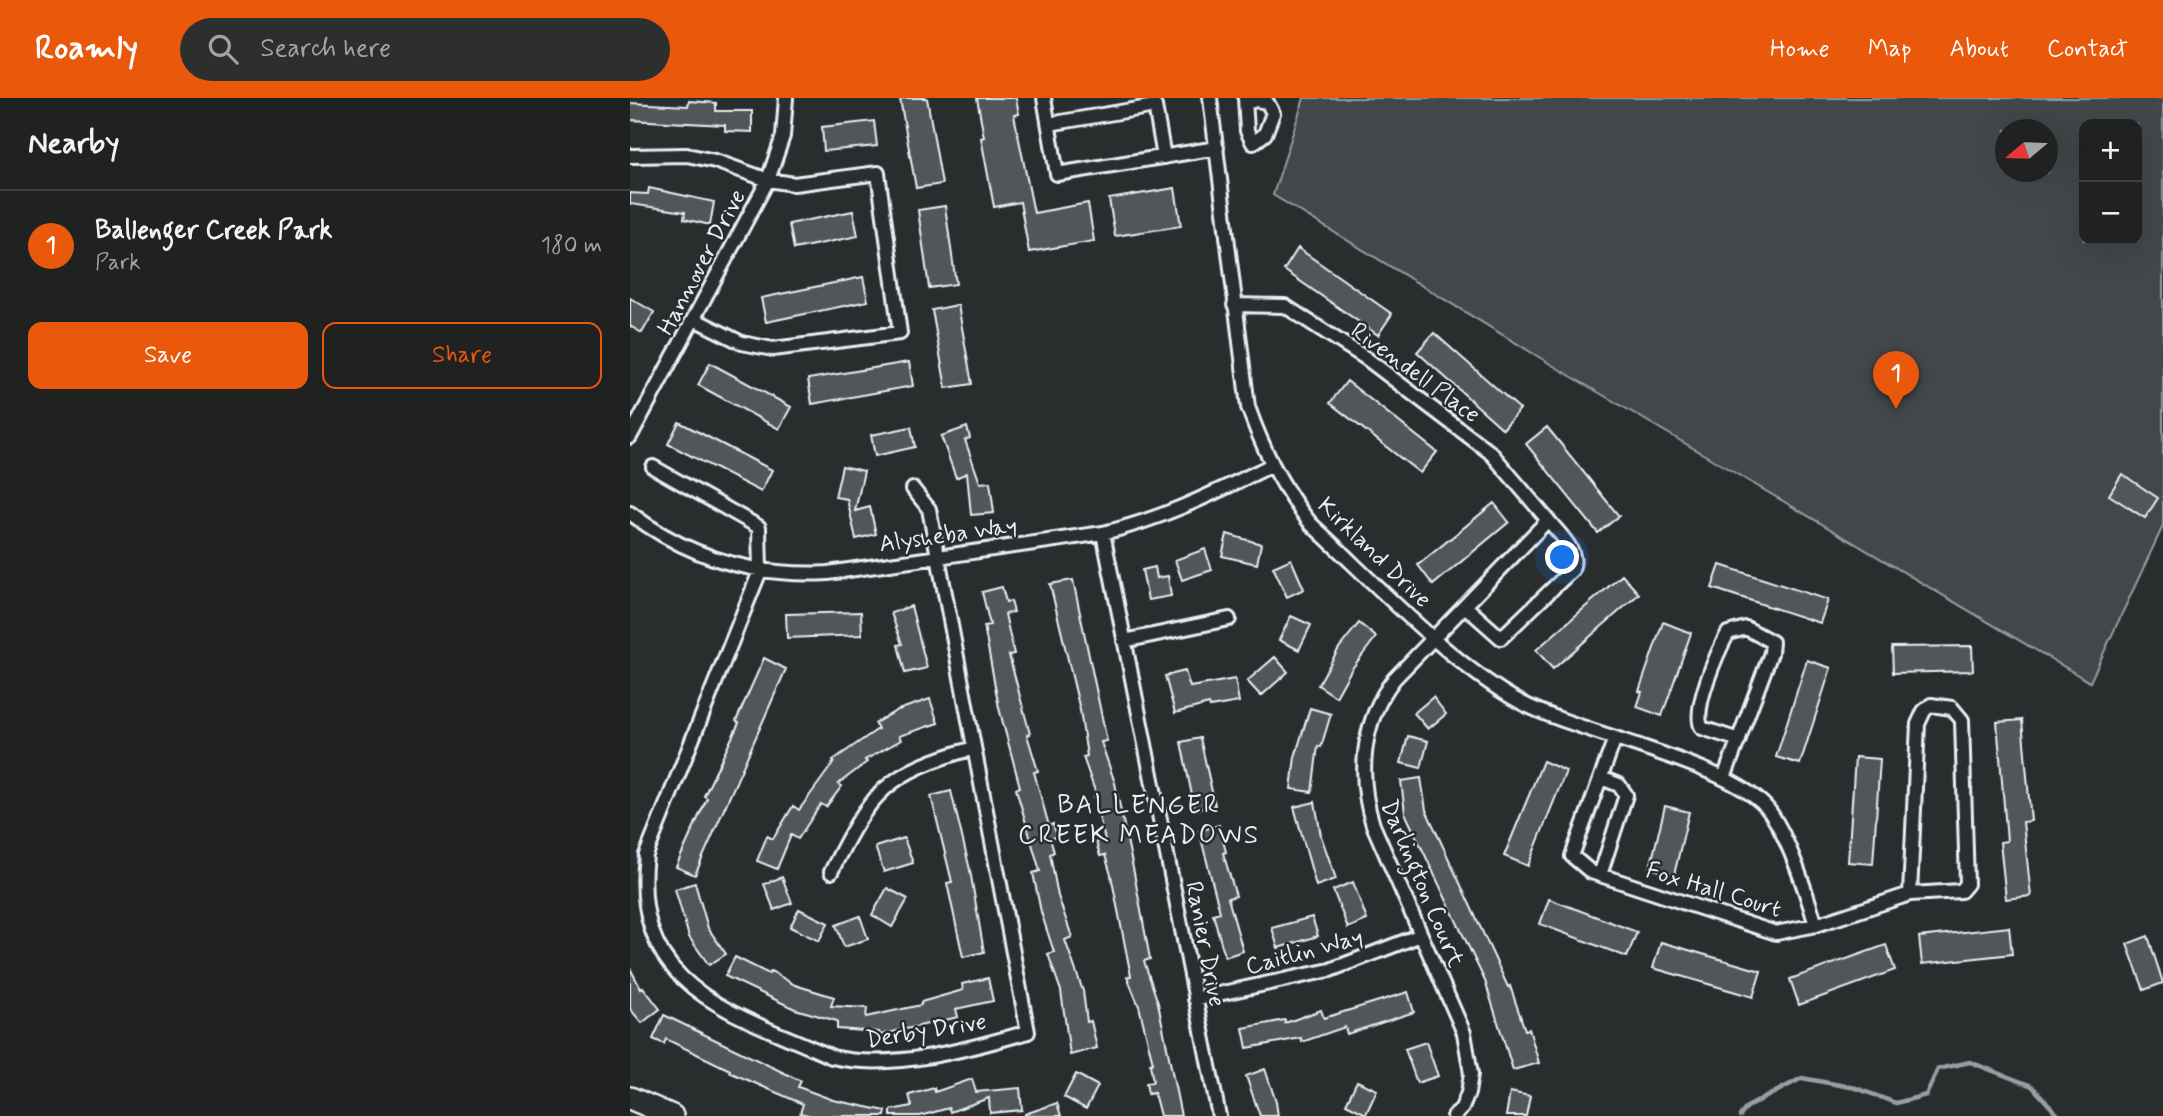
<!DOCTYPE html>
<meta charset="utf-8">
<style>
body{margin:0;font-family:Mynerve,sans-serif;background:#2d2f2f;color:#f1f3f6}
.controls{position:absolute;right:21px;top:21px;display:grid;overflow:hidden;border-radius:14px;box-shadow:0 7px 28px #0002}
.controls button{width:63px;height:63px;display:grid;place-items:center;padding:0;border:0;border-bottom:2px solid #3d3f40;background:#202222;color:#f1f3f6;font:35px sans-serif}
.compass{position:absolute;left:1365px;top:21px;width:63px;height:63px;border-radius:50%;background:#202222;box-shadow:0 7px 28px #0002;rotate:251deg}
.you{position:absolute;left:933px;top:460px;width:24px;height:24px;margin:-18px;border:5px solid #fff;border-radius:50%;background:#1a73e8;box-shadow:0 0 0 10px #1a73e833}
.badge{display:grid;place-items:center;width:46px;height:46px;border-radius:50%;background:#ea580c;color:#fff;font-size:23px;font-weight:700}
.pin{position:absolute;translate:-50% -58px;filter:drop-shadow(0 2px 4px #0008)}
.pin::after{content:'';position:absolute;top:37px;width:24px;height:21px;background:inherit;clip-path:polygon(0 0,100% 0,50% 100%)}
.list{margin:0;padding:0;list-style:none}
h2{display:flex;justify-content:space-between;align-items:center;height:91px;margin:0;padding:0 28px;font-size:30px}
h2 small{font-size:23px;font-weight:400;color:#a2a4a5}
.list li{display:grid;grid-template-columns:46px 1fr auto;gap:21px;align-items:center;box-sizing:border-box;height:112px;padding:0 28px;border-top:2px solid #3d3f40}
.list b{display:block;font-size:26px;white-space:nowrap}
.list p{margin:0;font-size:23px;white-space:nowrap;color:#a2a4a5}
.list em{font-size:23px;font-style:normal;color:#a2a4a5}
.actions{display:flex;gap:14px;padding:21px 28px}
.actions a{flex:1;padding:16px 0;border:2px solid #ea580c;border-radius:14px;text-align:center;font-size:24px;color:#ea580c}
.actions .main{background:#ea580c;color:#fff}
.icon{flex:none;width:38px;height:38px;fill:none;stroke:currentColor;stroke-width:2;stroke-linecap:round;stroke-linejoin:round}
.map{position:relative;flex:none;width:1533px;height:1018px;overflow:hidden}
header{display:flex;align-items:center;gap:42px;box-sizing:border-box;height:98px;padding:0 35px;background:#ea580c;color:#fff}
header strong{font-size:33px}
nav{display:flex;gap:38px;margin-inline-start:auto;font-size:24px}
.search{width:490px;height:63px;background:#2d2f2f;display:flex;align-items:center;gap:18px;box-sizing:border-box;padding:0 24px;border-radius:38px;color:#a2a4a5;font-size:26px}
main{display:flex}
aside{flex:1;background:#202222}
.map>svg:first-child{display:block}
.green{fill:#424648;stroke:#959ca0;stroke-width:2;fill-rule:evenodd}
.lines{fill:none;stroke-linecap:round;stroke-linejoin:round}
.stream{stroke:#989fa3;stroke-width:4.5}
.building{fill:#535759;stroke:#e8f1f8;stroke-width:2}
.minor-casing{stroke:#e8f1f8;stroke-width:18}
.motorway-casing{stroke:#e8f1f8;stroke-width:26}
.minor{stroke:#2a2d2e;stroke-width:12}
.motorway{stroke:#2a2d2e;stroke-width:21}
.labels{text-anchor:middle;stroke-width:5;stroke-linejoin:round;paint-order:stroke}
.street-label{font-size:24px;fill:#e8f1f8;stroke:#2a2d2e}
.neighbourhood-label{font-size:26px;letter-spacing:2px;fill:#e8f1f8;stroke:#2a2d2e}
</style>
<header>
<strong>Roamly</strong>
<div class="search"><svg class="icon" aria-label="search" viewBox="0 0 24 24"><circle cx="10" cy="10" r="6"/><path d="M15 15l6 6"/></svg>Search here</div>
<nav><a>Home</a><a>Map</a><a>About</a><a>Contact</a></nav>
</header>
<main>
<aside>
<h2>Nearby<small></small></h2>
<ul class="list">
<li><span class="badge">1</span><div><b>Ballenger Creek Park</b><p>Park</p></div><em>180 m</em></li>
</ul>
<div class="actions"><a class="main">Save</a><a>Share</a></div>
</aside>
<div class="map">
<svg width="1533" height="1018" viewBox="0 0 1533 1018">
<rect width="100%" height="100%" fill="#2a2d2e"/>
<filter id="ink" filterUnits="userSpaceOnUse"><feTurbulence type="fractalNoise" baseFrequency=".0143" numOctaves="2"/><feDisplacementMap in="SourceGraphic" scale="14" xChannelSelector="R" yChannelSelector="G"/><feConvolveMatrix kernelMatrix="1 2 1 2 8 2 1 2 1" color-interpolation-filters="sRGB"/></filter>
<g filter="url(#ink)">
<path class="green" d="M 674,0 L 1533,0 L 1533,428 L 1460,584 L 922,267 L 643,97 ZM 1454,26 L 1507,26 L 1507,142 L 1454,142 ZM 1376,32 L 1418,32 L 1418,74 L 1376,74 Z"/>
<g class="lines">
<path class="stream" d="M 1110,1018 L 1117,1009 L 1172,980 L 1226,990 L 1266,1005 L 1296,997 L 1308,971 L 1340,964 L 1402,988 L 1429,1018"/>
</g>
<path class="building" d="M 276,0 L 297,0 L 312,86 L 286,90 L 270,1 Z
M 347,0 L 386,0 L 389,16 L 384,17 L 404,115 L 458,105 L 464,143 L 399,154 L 390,104 L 364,109 L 351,40 L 354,39 Z
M 59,3 L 86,5 L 86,13 L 122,13 L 122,34 L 95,33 L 95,27 L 0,22 L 0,5 L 58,8 Z
M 244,23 L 247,48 L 194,53 L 192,29 Z
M 19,90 L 84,104 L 80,127 L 54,121 L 55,114 L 0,106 L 0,95 L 18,96 Z
M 545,90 L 551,128 L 485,138 L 479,101 Z
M 315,108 L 326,186 L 299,190 L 288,112 Z
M 223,113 L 228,138 L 164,151 L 159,126 Z
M 668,150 L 762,216 L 748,237 L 654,172 Z
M 233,179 L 238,203 L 136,224 L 131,200 Z
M 0,200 L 24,214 L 12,235 L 0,228 Z
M 328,207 L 342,286 L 316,290 L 302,212 Z
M 804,235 L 890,311 L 873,331 L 787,254 Z
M 279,264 L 283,288 L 182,306 L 178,281 Z
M 80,265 L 161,309 L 149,331 L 68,287 Z
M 717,283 L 807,354 L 790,375 L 700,305 Z
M 49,324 L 142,372 L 131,394 L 38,346 Z
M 281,329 L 285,349 L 245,358 L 241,337 Z
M 337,329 L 340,340 L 335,342 L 350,385 L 360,384 L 364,415 L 341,417 L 337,375 L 326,380 L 311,338 Z
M 917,329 L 989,418 L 968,435 L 896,346 Z
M 212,368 L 234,373 L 225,413 L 240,409 L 246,436 L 226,441 L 217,401 L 205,399 Z
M 1492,376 L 1528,400 L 1515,420 L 1479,397 Z
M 864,405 L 879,424 L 803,487 L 788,467 Z
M 597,436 L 631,446 L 627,466 L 592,458 Z
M 575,451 L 582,472 L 552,482 L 545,462 Z
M 661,461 L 674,491 L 657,499 L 643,469 Z
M 1090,467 L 1198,502 L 1190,525 L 1082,490 Z
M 525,469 L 527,480 L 538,478 L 541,498 L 518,502 L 512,472 Z
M 992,477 L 1009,496 L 923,571 L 906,552 Z
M 443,482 L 477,643 L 471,644 L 485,685 L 504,775 L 520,861 L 514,863 L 528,905 L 551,1018 L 530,1018 L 524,995 L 518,996 L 516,985 L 523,984 L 520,966 L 523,965 L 509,908 L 497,879 L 501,878 L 481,777 L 475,757 L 470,758 L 466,744 L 475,742 L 464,699 L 467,699 L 453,659 L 457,658 L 450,612 L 420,486 Z
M 372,489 L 376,504 L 381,503 L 384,514 L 375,516 L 384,556 L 379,557 L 400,636 L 397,637 L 408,673 L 404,674 L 419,728 L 423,726 L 427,738 L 420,741 L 424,754 L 420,756 L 428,798 L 442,839 L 435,842 L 453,893 L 457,924 L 461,923 L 467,950 L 440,957 L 431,893 L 418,856 L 424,854 L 411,814 L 403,775 L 410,773 L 386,691 L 390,689 L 369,610 L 354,528 L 360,527 L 352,494 Z
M 281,508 L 297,570 L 275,575 L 268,547 L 272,546 L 261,515 Z
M 231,514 L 232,537 L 157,540 L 156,516 Z
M 661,518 L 681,527 L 669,552 L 649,542 Z
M 1033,524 L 1061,535 L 1032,618 L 1007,609 L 1012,594 L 1009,593 Z
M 729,525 L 746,539 L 721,572 L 706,599 L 688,587 L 709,550 Z
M 1342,548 L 1343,573 L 1263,575 L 1262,549 Z
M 645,559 L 658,574 L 631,598 L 617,583 Z
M 134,560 L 156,571 L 65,777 L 46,769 L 77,700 L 74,698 L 109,625 L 106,623 Z
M 1177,562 L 1201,570 L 1170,666 L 1146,659 Z
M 555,573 L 560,589 L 605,581 L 609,604 L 580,609 L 579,606 L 545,615 L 535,578 Z
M 803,599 L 816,616 L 798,631 L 784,615 Z
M 300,601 L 308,625 L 269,638 L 271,642 L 235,662 L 237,664 L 208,686 L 212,688 L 196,709 L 191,706 L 168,741 L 161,737 L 147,771 L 127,763 L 137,738 L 143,741 L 163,708 L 169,712 L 204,664 L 203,662 L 248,631 L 245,625 L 268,612 Z
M 680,610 L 701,616 L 691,649 L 688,648 L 682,694 L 661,691 L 665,659 Z
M 1392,622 L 1401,723 L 1393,724 L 1401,798 L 1376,801 L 1370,744 L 1377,743 L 1367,624 Z
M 778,638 L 798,643 L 791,670 L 771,665 Z
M 570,640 L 585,707 L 565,712 L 551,644 Z
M 1225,659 L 1250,661 L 1243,766 L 1218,764 Z
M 913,663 L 936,673 L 898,768 L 874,758 Z
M 791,680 L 796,712 L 878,889 L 880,888 L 895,932 L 899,931 L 909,965 L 883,972 L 855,883 L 775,715 L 771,683 Z
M 321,693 L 340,772 L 354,854 L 333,859 L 317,785 L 322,784 L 301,698 Z
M 685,704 L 691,738 L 706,781 L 686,788 L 664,709 Z
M 1035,708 L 1059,714 L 1044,777 L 1020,770 Z
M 589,727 L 596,754 L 593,755 L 606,798 L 598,800 L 613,853 L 595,859 L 583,816 L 590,814 L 569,733 Z
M 274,740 L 283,765 L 254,774 L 245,749 Z
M 152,779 L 162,805 L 144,812 L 134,786 Z
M 723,784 L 737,822 L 718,830 L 703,792 Z
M 65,785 L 78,830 L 96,856 L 79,867 L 59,839 L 45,791 Z
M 257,790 L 278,801 L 262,829 L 242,817 Z
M 919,801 L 1007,834 L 997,859 L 910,826 Z
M 169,811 L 198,825 L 189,843 L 160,829 Z
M 230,818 L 238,841 L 214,849 L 206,827 Z
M 682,819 L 688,838 L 648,850 L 642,830 Z
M 1379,829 L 1382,856 L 1292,866 L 1289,839 Z
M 1518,838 L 1533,885 L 1514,892 L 1497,846 Z
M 1031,844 L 1131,873 L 1123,899 L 1023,870 Z
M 1256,847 L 1265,872 L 1169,907 L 1160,881 Z
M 105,859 L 139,876 L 141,873 L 165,887 L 204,899 L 201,908 L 237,910 L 236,919 L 291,907 L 291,904 L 333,892 L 332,886 L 358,880 L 363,903 L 326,911 L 328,919 L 250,937 L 249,934 L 207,931 L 207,923 L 165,911 L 95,878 Z
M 0,870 L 11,891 L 13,889 L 30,911 L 12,925 L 0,911 Z
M 778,894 L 784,914 L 717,936 L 715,929 L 672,944 L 671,940 L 617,950 L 613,930 L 655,922 L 655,925 L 691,912 L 694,920 Z
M 34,917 L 171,983 L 168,989 L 203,1002 L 256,1013 L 255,1018 L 182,1018 L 170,1015 L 173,1006 L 99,974 L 100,972 L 36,941 L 34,946 L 23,941 Z
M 796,944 L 808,978 L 787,985 L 775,951 Z
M 635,971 L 646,1004 L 648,1018 L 630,1018 L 616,978 Z
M 446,976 L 468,988 L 456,1011 L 434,999 Z
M 342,981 L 346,994 L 390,990 L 392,1012 L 360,1015 L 359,1000 L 320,1014 L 319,1010 L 290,1018 L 261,1018 L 261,1012 L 282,1008 L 279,997 L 304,990 L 305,994 Z
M 727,983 L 747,992 L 736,1016 L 716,1006 Z
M 880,994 L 900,998 L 896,1018 L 876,1018 Z
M 427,1005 L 431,1018 L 395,1018 L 395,1016 Z"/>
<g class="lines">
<g class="minor-casing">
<path id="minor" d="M 414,0 L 427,76 L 587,50
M 580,0 L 618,309 C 633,352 652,390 681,426 C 742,482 819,565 890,604 C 949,636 1106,666 1140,714 C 1160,743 1176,794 1186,827
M 615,0 L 617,33 L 623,45 L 635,36 L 643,15 L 637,4 L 626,2 L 616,5
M 419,26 L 525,8 L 534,59
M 0,58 L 57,57 L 85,63 L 138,82 L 164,86 L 248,75 L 270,235 L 143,251 L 112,245 L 64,221
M 604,207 L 655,208 L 737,261 L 861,355 L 918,422
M 0,339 L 138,82 L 153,38 L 156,0
M 23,369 L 129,429 L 130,473 L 16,757 C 0,893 104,914 202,959 C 263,973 340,951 398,934 L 299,411 L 283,391
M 0,415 C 59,460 125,479 198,475 L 473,435 C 533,421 586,394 642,367
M 473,435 L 589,1018
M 494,543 L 599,521
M 1301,607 L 1322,610 L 1332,622 L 1337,786 L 1331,793 L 1280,796 L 1288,626 L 1294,613 Z
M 985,640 L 942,758 L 961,774 L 1146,835 L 1186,827 L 1280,796
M 1094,680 L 1141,555 L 1142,544 L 1116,530 L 1098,535 C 1088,553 1061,613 1072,630 L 1109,642
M 201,774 C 240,694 257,674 344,650
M 970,777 L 996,697 L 989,687 L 971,680
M 565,901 L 700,872 L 791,837
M 824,1018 L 832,1010 L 838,995 L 841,976 L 834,935 L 743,727 C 727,677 732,623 764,581 L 918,422 C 931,438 949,452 942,472 L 871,540 L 836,509"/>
</g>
<g class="motorway-casing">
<path id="motorway" d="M 0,1000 L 42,1018"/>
</g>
<use href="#minor" class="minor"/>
<use href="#motorway" class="motorway"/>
</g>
</g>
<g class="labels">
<g class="street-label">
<text transform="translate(71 164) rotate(-62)" y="8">Hannover Drive</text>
<text transform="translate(786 274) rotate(36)" y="8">Rivendell Place</text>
<text transform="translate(318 436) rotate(-8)" y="8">Alysheba Way</text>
<text transform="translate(745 454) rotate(44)" y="8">Kirkland Drive</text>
<text transform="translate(793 785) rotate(67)" y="8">Darlington Court</text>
<text transform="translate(1084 791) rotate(17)" y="8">Fox Hall Court</text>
<text transform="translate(576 846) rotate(79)" y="8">Ranier Drive</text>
<text transform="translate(674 853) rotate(-15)" y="8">Caitlin Way</text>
<text transform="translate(296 932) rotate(-9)" y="8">Derby Drive</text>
</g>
<g class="neighbourhood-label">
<text x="509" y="715">BALLENGER<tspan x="509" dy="30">CREEK MEADOWS</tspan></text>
</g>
</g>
</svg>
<div class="controls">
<button>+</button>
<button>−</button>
</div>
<svg class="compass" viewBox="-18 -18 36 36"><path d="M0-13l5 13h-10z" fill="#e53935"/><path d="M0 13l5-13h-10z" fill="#a2a4a5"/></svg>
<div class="you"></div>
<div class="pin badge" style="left:1266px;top:311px">1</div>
</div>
</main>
